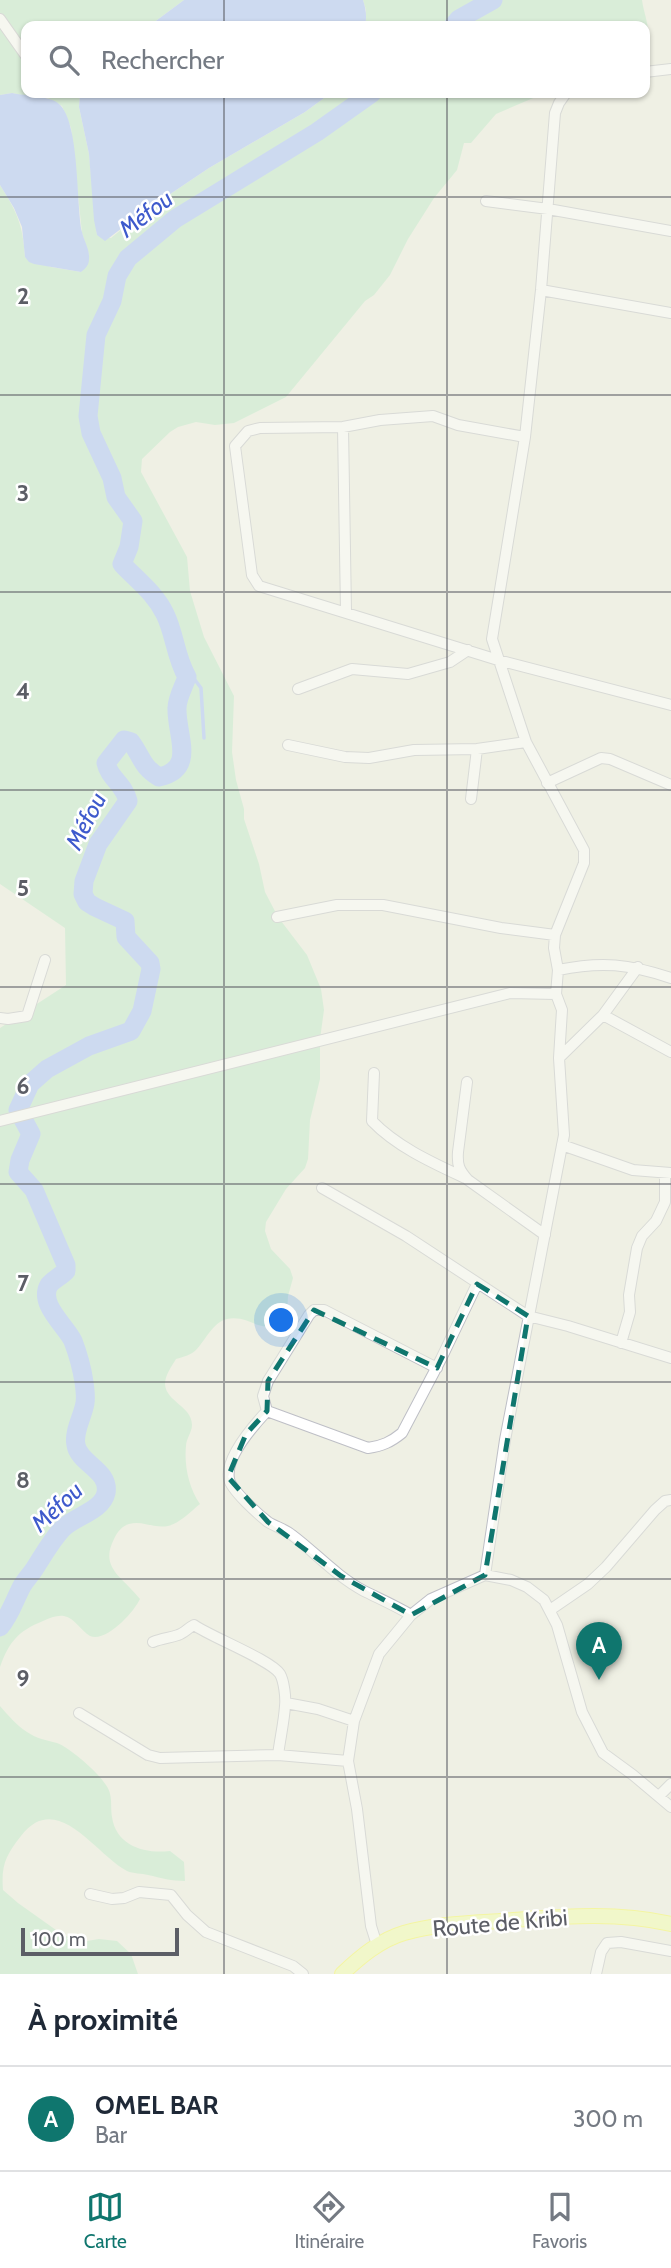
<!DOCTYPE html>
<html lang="fr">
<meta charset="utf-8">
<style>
body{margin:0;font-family:Cabin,sans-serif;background:#f6f6f7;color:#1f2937}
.scale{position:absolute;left:21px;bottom:18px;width:158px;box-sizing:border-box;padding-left:7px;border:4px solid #5c5e66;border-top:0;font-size:19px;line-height:24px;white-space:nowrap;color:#5c5e66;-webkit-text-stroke:5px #fff;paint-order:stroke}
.you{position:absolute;left:282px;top:1321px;width:24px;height:24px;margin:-18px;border:5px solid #fff;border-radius:50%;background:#1a73e8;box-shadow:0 0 0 10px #1a73e833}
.badge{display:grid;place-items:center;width:46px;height:46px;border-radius:50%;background:#0f766e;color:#fff;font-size:23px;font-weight:700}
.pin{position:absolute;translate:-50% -58px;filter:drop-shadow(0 2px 4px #0008)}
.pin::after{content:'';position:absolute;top:37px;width:24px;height:21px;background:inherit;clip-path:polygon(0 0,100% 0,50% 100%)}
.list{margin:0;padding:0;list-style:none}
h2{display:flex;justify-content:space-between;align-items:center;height:91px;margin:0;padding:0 28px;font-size:30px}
h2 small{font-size:23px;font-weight:400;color:#747a83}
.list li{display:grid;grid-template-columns:46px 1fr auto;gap:21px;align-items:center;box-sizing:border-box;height:105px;padding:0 28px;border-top:2px solid #e0e1e3}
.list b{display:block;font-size:26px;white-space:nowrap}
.list p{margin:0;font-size:23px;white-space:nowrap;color:#747a83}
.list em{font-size:23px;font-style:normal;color:#747a83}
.icon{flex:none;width:38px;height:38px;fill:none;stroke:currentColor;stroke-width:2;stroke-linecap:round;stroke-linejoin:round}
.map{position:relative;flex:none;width:671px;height:1974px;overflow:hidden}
.search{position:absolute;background:#fff;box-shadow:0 2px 5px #0004;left:21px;right:21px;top:21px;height:77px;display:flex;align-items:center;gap:18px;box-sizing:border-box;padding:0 24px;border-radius:14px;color:#747a83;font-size:26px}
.sheet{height:196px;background:#fff}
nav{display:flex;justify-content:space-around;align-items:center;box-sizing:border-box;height:98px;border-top:2px solid #e0e1e3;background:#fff;font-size:19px;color:#747a83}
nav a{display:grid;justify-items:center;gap:4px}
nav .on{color:#0f766e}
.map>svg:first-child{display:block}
.green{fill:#bfe9cb}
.water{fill:#a5beff}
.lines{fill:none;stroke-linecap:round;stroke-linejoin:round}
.stream{stroke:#a5beff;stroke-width:3.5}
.river{stroke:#a5beff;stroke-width:19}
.minor-casing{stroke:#bebfc6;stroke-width:12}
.major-casing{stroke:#fafb52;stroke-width:16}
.minor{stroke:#fff;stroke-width:10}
.major{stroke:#f4ffaa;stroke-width:14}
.marked{fill:none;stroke:#0f766e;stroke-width:5;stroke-dasharray:14 9;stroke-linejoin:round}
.grid{fill:none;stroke:#5c5e66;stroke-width:2;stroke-opacity:0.55}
.labels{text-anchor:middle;stroke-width:5;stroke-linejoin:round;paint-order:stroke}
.street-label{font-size:23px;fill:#5c5e66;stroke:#fff}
.water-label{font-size:24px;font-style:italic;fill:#3e5acc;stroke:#fff}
.grid-label{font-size:23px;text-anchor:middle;font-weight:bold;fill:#5c5e66;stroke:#fff;stroke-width:5;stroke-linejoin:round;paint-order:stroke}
</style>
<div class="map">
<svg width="671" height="1974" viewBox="0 0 671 1974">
<rect width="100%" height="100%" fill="#eff0e4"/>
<path class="green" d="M 0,0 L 184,0 L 149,26 L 26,26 L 26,93 L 80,93 L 79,107 L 89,154 L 97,235 L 111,238 L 139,215 L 209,168 L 305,112 L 331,93 L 545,93 L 496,114 L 471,143 L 464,143 L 457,170 L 434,198 L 408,239 L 390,275 L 374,295 L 365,301 L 286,397 L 234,423 L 215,425 L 196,422 L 178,427 L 170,432 L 142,459 L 141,472 L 187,557 L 190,591 L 204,637 L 234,696 L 232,752 L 236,780 L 244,809 L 244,819 L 259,864 L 265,892 L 278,917 L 307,955 L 321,989 L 324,1010 L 320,1039 L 320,1079 L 310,1120 L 308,1159 L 305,1168 L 286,1189 L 266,1222 L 265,1231 L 271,1249 L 290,1269 L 293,1278 L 288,1296 L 287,1315 C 262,1341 254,1314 227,1319 C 213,1322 205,1341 196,1350 C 191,1355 183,1357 176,1359 C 172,1366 165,1375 165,1384 C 166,1402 192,1406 192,1425 C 192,1432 186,1439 186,1446 C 184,1466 189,1488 200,1504 C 190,1512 180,1523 168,1526 C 155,1529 142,1520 129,1524 C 122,1526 117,1532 114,1539 C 99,1568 123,1577 140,1599 C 134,1612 106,1643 90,1636 C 81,1631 75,1618 64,1616 C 57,1615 50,1618 43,1621 C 18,1631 9,1642 0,1667 L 0,1028 L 66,985 L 65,928 L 0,884 L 0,185 C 17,212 23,225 25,257 L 51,267 L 81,272 L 89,255 L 82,233 L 71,128 L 62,106 L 46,97 L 32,97 L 12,93 L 0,95 Z
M 363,0 L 642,0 C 644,16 654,36 645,51 L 645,26 L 365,26 L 366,10 Z
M 0,1706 C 8,1715 16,1725 27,1732 C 37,1739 46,1740 57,1743 C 69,1747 96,1771 103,1781 C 114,1794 110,1802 112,1817 C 116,1846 145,1854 170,1851 L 184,1862 L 185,1881 C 172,1881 161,1878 148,1875 C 142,1873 133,1874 127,1871 C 95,1854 57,1789 21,1836 C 6,1855 1,1865 3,1890 L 18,1903 L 63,1935 L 81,1942 L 99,1939 L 117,1941 L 131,1954 L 138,1974 L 0,1974 Z"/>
<path class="water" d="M 184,0 L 363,0 C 366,9 367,17 365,26 L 149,26 Z
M 12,93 C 25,96 51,96 59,104 C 80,122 76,204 82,232 C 84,241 90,250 89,259 C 89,265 86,268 81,272 L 34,264 L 29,262 L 25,257 L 22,227 L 14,208 L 0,185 L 0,95 Z
M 80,93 L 331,93 L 305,112 L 209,168 L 139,215 L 105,241 L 97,235 L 94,220 L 89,154 L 79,107 Z"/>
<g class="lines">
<path class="stream" d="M 195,680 L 201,688 L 204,738"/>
<path class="river" d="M 453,26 L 459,19 L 493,0
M 0,1627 C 10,1615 13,1604 20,1590 C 23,1582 30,1576 35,1568 C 44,1554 51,1541 62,1529 C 75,1516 102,1511 106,1493 C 110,1470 79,1464 76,1445 C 73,1432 83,1416 85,1403 C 86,1397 85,1389 84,1382 C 82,1369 78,1354 73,1341 C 66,1326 38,1304 49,1285 C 53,1280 61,1276 66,1271 L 66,1265 L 34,1190 L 18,1172 L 20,1160 L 31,1134 L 18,1110 L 30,1084 L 47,1069 L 89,1046 L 131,1031 L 142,1011 L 151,969 L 150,963 L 126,937 L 125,921 L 95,907 L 87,902 L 83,894 L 84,881 L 98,844 L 128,801 C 124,784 109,778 106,763 L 124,740 L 131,742 C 142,757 142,767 159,777 C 197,769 176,735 177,708 C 177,698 184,686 187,677 C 175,656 175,634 165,614 C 155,593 137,580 122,564 L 129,547 L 133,521 L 116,497 L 112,478 L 91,433 L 88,416 L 96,335 L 112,301 L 117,276 L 128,258 L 175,219 L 317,132 L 372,93"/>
<g class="minor-casing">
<path id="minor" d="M 0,19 L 26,56
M 645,72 L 671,69
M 486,201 L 548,209 L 671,231
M 541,290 L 671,313
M 343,427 L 346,612
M 525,437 L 458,425 L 433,416 L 380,420 L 343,427 L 260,428 L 248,431 L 235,446 L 252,575 L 259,586 L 498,660 L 671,705
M 298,689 L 352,669 L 408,674 L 450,662 L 468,650
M 288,745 L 345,757 L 369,758 L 414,750 L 477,749 L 526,742
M 547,783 L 601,758 L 610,759 L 671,785
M 471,799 L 477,749
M 277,917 L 337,905 L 383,905 L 501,928 L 555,935
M 558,970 L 554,948 L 555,935 L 584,863 L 584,850 L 526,742 L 492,639 L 525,437 L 541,290 L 555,113 L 559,103 L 566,93
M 603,1015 L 671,1052
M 0,1018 L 8,1019 L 27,1016 L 45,960
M 559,1058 L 603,1015 L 638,967
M 374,1073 L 372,1121 C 397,1147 433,1163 465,1178
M 467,1082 L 458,1152 C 457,1165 459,1170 468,1180 L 545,1235
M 0,1121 L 510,993 L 556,994
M 562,1145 L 633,1170 L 671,1173
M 322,1188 L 406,1236 L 528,1316 L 568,1326 L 671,1358
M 621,1343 L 630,1312 L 629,1295 L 637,1248 L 642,1236 L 656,1221 L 665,1202 L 665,1173
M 267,1411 L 368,1448 C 382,1446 391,1442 402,1433 L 441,1359 L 477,1284
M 267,1411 C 253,1426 225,1458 229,1479 C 231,1490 259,1515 268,1522 C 276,1527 285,1529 292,1535 C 316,1553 336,1576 364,1591 C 380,1599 396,1606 411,1615
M 267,1411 L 263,1396 L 268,1381 L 309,1315 L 314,1310 L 324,1310 L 437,1368
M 485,1575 L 505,1440 L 564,1135 L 559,1058 L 562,1010 L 556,994 L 558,970 C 602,961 629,964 671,978
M 550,1610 L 588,1584 L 606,1567 L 655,1510 L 665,1501 L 671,1500
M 153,1642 C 162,1638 170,1638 178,1635 C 184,1633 188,1628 194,1625 C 211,1637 271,1660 280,1674 C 284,1681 286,1698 285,1706 C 284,1722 280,1739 278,1755
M 286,1703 L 318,1709 L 354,1721
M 79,1713 L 148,1755 L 160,1758 L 278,1755 L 348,1761
M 659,1796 L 671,1784
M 90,1894 L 112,1899 L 124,1898 L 139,1892 L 171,1895 L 187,1915 L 206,1932 L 293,1966 L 303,1974
M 377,1945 L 371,1926 L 357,1809 L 348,1761 L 354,1721 L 379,1654 L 411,1615 L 431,1599 L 485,1575 L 511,1580 L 527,1587 L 544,1600 L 557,1625 L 582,1712 L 603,1753 L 633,1775 L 671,1807
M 596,1974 L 601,1952 L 607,1943 L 621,1942 L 671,1951"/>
</g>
<g class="major-casing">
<path id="major" d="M 342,1974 C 360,1957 380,1940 404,1933 C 435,1924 468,1923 500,1921 C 558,1917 614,1911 671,1924"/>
</g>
<use href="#minor" class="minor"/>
<use href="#major" class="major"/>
</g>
<path d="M0 0H671V1974H0ZM 477,1284 L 528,1316 L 485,1575 L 411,1615 L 341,1576 L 268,1522 L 228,1477 L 246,1434 L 267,1411 L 268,1381 L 314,1310 L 437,1368 Z" fill="#eff0e4" fill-opacity=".55" fill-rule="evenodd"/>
<path class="marked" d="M 477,1284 L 528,1316 L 485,1575 L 411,1615 L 341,1576 L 268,1522 L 228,1477 L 246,1434 L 267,1411 L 268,1381 L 314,1310 L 437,1368 Z"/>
<path class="grid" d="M 224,0 L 224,26M 447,0 L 447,26M 224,93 L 224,1974M 447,93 L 447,1974M 0,197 L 671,197M 0,395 L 671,395M 0,592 L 671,592M 0,790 L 671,790M 0,987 L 671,987M 0,1184 L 671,1184M 0,1382 L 671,1382M 0,1579 L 671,1579M 0,1777 L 671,1777"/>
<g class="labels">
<g class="street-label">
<text transform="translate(500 1923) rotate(-5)" y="8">Route de Kribi</text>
</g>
<g class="water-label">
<text transform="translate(146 214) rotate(-37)" y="8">Méfou</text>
<text transform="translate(86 821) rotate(-63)" y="8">Méfou</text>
<text transform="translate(57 1507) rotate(-43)" y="8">Méfou</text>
</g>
</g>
<g class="grid-label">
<text x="23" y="304">2</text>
<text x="23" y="501">3</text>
<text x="23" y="699">4</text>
<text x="23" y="896">5</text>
<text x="23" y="1094">6</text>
<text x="23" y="1291">7</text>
<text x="23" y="1488">8</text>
<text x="23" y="1686">9</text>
</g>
</svg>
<div class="scale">100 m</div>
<div class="you"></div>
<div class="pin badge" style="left:599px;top:1680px">A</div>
<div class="search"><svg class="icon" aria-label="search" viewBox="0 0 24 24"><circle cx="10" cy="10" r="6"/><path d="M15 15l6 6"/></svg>Rechercher</div>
</div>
<section class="sheet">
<h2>À proximité<small></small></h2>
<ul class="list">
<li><span class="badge">A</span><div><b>OMEL BAR</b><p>Bar</p></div><em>300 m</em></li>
</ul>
</section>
<nav>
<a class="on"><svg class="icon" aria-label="map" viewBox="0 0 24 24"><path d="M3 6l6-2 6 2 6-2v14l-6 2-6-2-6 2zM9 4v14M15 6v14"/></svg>Carte</a>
<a><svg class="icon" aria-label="directions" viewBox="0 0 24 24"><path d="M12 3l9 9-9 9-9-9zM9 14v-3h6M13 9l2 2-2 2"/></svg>Itinéraire</a>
<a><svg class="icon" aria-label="saved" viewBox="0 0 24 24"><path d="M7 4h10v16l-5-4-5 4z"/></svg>Favoris</a>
</nav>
